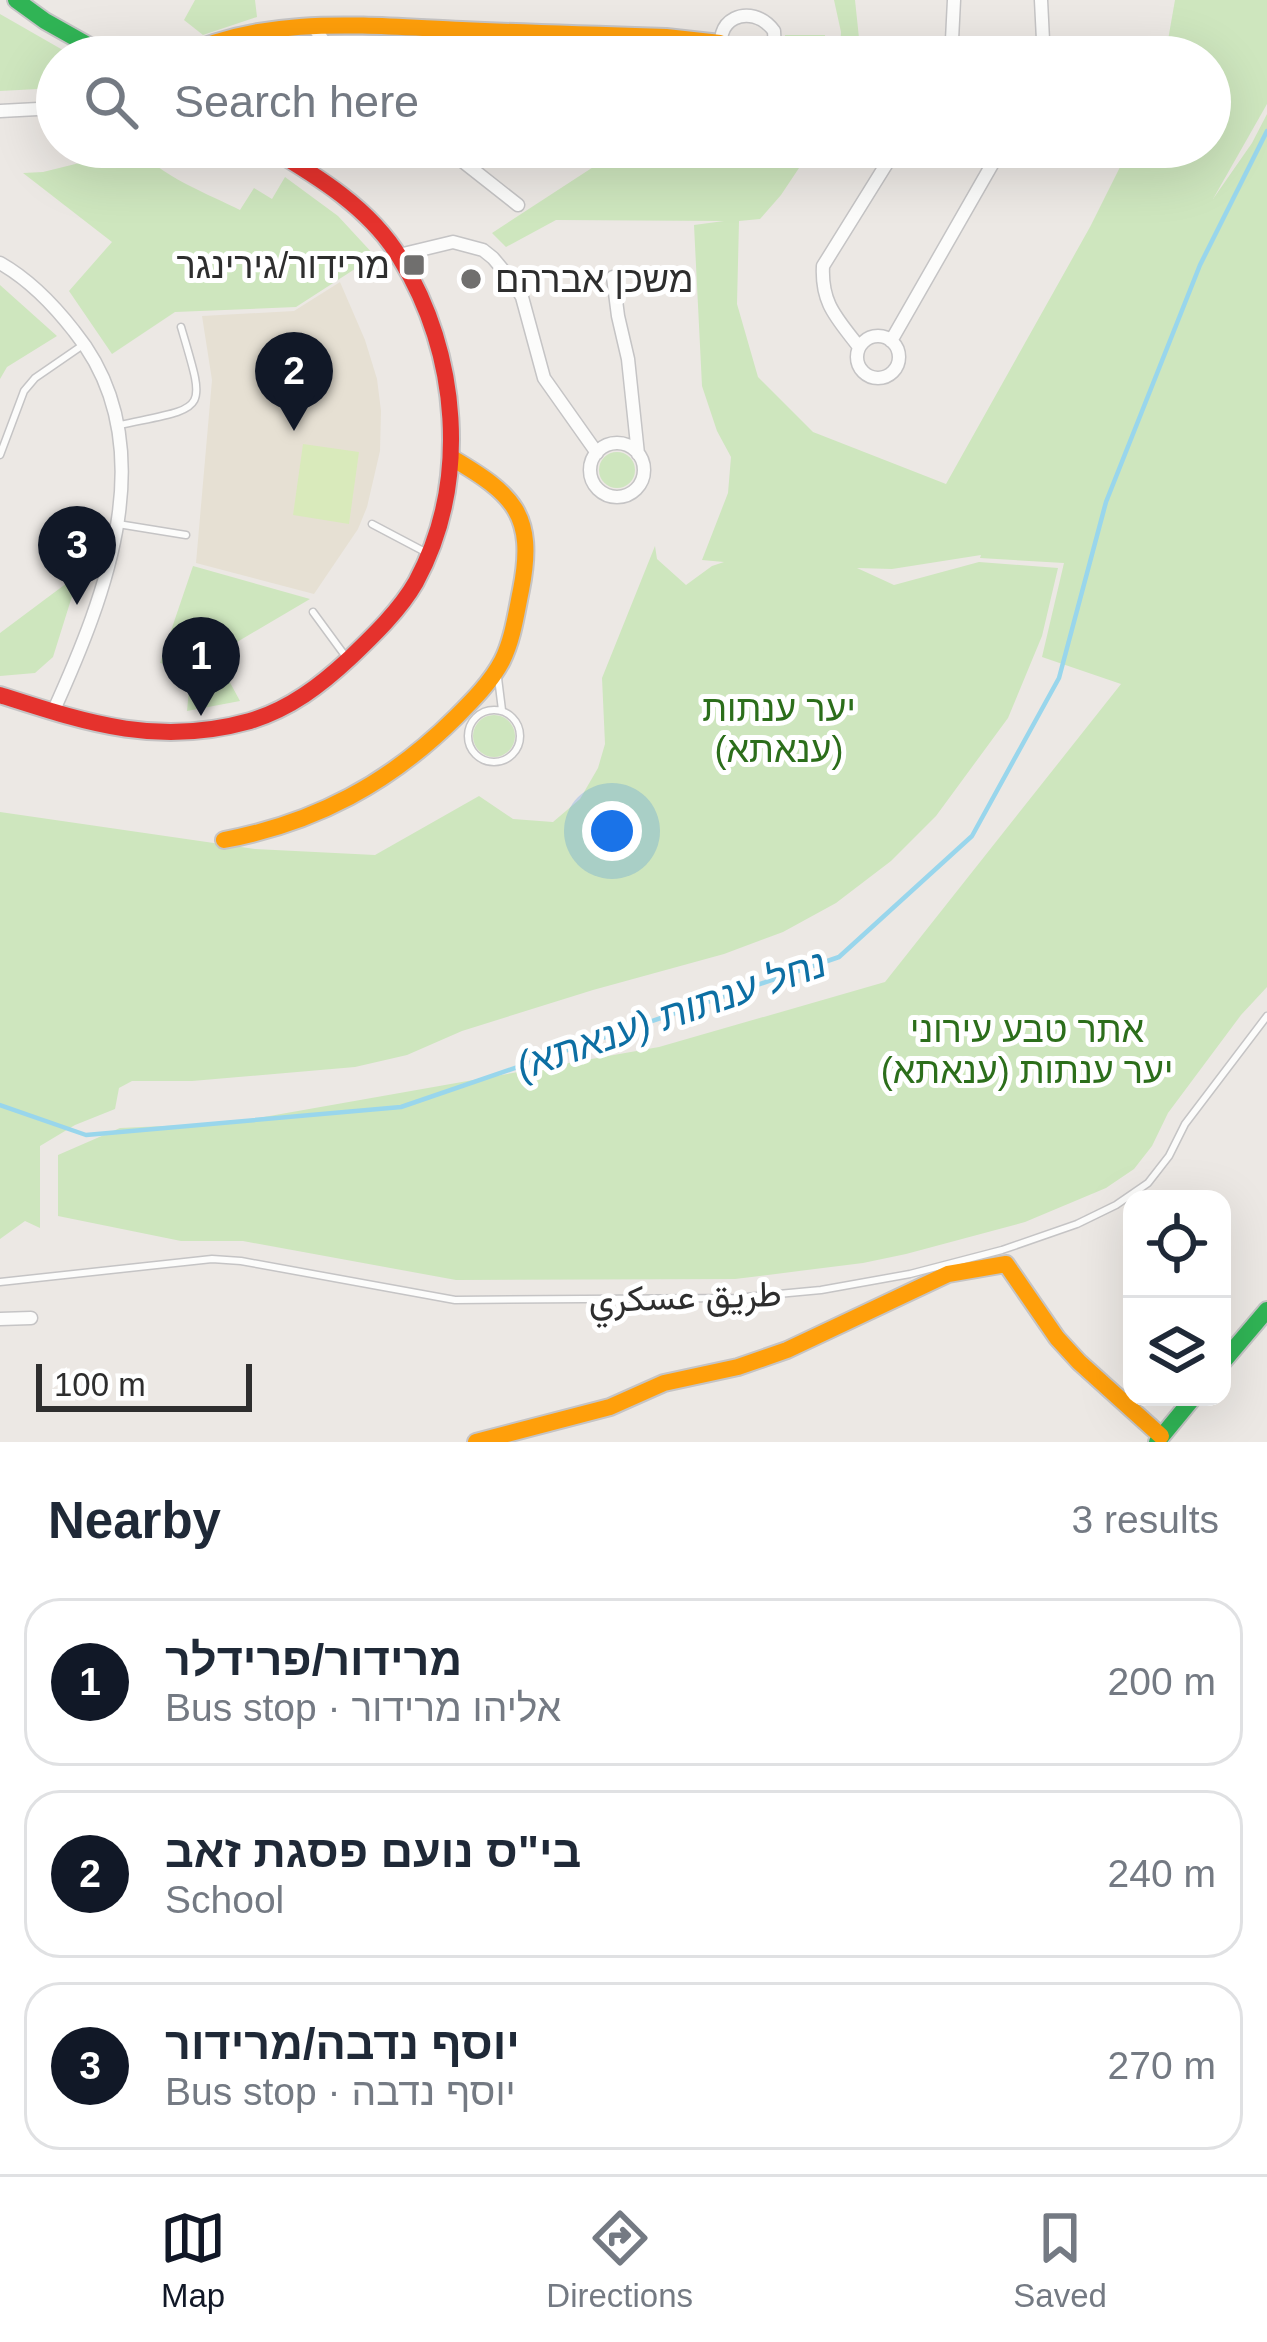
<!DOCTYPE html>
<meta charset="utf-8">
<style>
body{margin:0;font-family:Arial,Vazirmatn,"Noto Sans Hebrew",sans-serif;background:#f2f2f3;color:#1f2937}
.controls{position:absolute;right:36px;bottom:36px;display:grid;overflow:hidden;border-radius:24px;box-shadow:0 12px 48px #0002}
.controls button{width:108px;height:108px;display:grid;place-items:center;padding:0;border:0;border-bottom:3px solid #e0e1e3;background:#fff;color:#1f2937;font:60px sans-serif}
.scale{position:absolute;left:36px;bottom:30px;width:216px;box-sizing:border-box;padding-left:12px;border:6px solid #2e2e2e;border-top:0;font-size:33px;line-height:42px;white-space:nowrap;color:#2e2e2e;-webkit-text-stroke:9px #fff;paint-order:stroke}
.you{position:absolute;left:612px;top:831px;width:42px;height:42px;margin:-30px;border:9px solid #fff;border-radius:50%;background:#1a73e8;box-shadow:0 0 0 18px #1a73e833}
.badge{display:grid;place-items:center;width:78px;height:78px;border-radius:50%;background:#111827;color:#fff;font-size:39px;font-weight:700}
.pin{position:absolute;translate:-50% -99px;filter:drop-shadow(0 3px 6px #0008)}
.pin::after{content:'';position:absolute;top:63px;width:42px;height:36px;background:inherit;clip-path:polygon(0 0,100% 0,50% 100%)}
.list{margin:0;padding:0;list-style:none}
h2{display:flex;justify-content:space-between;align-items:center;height:156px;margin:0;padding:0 48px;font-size:51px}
h2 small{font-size:39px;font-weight:400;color:#747a83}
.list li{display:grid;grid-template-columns:78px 1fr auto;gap:36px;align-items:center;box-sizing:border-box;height:168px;margin:0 24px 24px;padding:0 24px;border:3px solid #e0e1e3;border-radius:36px}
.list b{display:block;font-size:45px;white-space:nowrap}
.list p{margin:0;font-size:39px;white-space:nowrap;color:#747a83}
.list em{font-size:39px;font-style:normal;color:#747a83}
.icon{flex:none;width:66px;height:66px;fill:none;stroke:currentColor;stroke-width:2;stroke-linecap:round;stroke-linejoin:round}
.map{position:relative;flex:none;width:1267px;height:1442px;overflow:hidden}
.search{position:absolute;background:#fff;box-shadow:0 12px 48px #0002;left:36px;right:36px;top:36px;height:132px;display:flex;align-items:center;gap:30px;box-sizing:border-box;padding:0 42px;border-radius:66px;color:#747a83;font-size:45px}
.sheet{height:732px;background:#fff}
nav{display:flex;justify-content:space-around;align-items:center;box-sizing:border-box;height:168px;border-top:3px solid #e0e1e3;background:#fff;font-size:33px;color:#747a83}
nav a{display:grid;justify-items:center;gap:6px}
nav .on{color:#111827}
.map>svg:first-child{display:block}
.education{fill:#e6e0d3}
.green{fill:#cee6be}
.pitch{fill:#d9eabb}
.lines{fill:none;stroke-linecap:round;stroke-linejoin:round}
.stream{stroke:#99d6ec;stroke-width:4.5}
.lane-casing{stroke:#c5c4c5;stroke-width:9}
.street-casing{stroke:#c5c4c5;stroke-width:15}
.fast-casing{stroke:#c5c4c5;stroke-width:20}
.slow-casing{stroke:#c5c4c5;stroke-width:20}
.jam-casing{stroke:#c5c4c5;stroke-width:20}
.lane{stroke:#fcfcfb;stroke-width:6}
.street{stroke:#fcfcfb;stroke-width:12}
.fast{stroke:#30b455;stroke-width:16}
.slow{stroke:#ff9f0a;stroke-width:16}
.jam{stroke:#e5322d;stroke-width:16}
.poi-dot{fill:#706f6e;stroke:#fff;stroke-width:4.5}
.labels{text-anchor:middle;stroke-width:10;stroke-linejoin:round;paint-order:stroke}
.poi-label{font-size:36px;fill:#2e2e2e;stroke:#fff;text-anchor:end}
.park-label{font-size:36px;fill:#2c6e1b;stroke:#fff}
.street-label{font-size:36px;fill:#2e2e2e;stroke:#fff}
.water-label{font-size:39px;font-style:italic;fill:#0d6fa3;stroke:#fff}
</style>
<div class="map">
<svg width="1267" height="1442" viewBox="0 0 1267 1442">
<rect width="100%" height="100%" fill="#ece8e4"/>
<path class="education" d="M 340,282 L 365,340 L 377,379 L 381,411 L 380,451 L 367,507 L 358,529 L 314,594 L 196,563 L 212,380 L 202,316 L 294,311 Z"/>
<path class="green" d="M 195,0 L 255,0 L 257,17 L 203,35 L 184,20 Z
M 834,0 L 855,0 L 861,57 L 840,57 L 841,32 Z
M 1175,0 L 1267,0 L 1267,104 L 1213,199 L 1252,143 L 1267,114 L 1267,987 L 1241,1015 L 1168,1113 L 1152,1146 L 1134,1169 L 1106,1188 L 1025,1222 L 906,1254 L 863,1263 L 735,1279 L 456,1280 L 243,1241 L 181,1241 L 58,1216 L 58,1155 L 120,1128 L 230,1123 L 659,1047 L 885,982 L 1121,684 L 1042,657 L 1064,563 L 980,558 L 981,555 L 892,569 L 857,568 L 894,585 L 979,562 L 1058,568 L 1042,636 L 1008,718 L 936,816 L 891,861 L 836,903 L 783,932 L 724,954 L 593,990 L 462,1031 L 407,1055 L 355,1067 L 192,1081 L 132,1081 L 119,1088 L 115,1109 L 75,1125 L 40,1146 L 40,1228 L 25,1221 L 0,1239 L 0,812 L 255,849 L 375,855 L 479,796 L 513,819 L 553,822 L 580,799 L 598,768 L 605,744 L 602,678 L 655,546 L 657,559 L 686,585 L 712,566 L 724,562 L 702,560 L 728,493 L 731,457 L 717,431 L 702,386 L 694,225 L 724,221 L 556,220 L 506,247 L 492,233 L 624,147 L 813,147 L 781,195 L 760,219 L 739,221 L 737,304 L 758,377 L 813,432 L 946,484 L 1090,227 L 1130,147 L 1210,147 L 1210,57 L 1165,57 Z
M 0,14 L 75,57 L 57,57 L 57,88 L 0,91 Z
M 785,35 L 825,35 L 825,55 L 785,56 Z
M 140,148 C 154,174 213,196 240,210 L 254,188 L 272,199 L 285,177 L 338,216 L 375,256 L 296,307 L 175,312 L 112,354 L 69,291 L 112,242 L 23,173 L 43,172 Z
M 0,285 L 57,336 L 7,367 L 0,379 Z
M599 470a18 18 0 1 1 36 0a18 18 0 1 1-36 0Z
M 193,566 L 310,599 L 215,655 L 240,701 L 187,711 L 191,668 L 160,663 Z
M 79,574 L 53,657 L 35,673 L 0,676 L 0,633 Z
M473 736a21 21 0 1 1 42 0a21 21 0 1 1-42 0Z"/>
<path class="pitch" d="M 303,444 L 359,452 L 349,524 L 293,515 Z"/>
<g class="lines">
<path class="stream" d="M 0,1105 L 86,1135 L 401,1107 L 839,957 L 972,836 L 1059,678 L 1106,502 L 1200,265 L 1267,131"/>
<g class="lane-casing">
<path id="lane" d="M 120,425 C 208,406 207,415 181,327
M 0,455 L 24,391 L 35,378 L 80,347
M 118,524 L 186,535
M 372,524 L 427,553
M 313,612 L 346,657
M 498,678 L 502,710
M468 736a26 26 0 1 1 52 0a26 26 0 1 1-52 0Z
M 0,1282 L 212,1259 L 241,1261 L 455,1300 L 736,1298 L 821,1290 L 910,1274 L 1002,1250 L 1077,1224 L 1116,1205 L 1148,1183 L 1169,1156 L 1185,1124 L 1267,1016"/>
</g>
<g class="street-casing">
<path id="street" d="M 313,26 L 335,57
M 497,31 L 516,57
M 725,57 C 708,20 751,0 774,31 L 775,50 L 771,57
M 947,57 L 952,40 L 954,0
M 1039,57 L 1043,40 L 1041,0
M 0,111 L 57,108
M 449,147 L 461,160 L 518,205
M 399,255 L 453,242 L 483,250 L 493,258 L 513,282 L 522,297 L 544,378 L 597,453
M 0,263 C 30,280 53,304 74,331 C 166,444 106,595 53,712
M 613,277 L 618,316 L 628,359 L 638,454
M857 357a21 21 0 1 1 42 0a21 21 0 1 1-42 0Z
M 891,341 L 1002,147
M 859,347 C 837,318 821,304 823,266 L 897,147
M590 470a27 27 0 1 1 54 0a27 27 0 1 1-54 0Z
M 0,1319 L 31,1318"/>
</g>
<g class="fast-casing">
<path id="fast" d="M 16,0 L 45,21 L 109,57
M 1222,1363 L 1267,1310
M 1157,1442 L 1194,1397"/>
</g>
<g class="slow-casing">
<path id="slow" d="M 179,57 C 267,14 367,26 462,30 C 530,33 598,35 666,37 L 720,43
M 224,840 C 315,823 390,783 456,717 C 473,700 491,682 502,661 C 513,639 516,614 521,590 C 536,514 513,494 452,458
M 476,1442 L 610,1407 L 664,1383 L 738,1367 L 787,1350 L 948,1274 L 1006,1264 L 1057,1338 L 1079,1362 L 1161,1436"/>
</g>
<g class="jam-casing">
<path id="jam" d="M 0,695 C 87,723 158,747 250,721 C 290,709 321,685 350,658 C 374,635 400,610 416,582 C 470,482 459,353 400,258 C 370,208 317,176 268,147"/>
</g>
<use href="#lane" class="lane"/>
<use href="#street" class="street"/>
<use href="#fast" class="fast"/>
<use href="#slow" class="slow"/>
<use href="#jam" class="jam"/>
</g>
<g class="poi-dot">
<rect x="402" y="253" width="24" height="24" rx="6"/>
<circle cx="471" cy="279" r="12"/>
</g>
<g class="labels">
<g class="poi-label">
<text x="390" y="278">מרידור/גירינגר</text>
<text x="495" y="292" text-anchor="start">משכן אברהם</text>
</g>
<g class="park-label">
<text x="779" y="721">יער ענתות<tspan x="779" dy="41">(ענאתא)</tspan></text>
<text x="1027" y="1042">אתר טבע עירוני<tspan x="1027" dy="41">יער ענתות (ענאתא)</tspan></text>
</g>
<g class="street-label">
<text transform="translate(685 1296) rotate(-2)" y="13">طريق عسكري</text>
</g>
<g class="water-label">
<text transform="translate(671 1014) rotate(-19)" y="14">נחל ענתות (ענאתא)</text>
</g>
</g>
</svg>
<div class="controls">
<button><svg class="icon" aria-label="locate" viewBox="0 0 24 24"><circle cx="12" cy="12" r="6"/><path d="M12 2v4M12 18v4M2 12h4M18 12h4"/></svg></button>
<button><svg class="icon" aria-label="layers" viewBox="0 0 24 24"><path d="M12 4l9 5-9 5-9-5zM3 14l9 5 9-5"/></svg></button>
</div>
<div class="scale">100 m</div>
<div class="you"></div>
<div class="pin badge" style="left:201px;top:716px">1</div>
<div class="pin badge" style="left:294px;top:431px">2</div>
<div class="pin badge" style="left:77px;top:605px">3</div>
<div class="search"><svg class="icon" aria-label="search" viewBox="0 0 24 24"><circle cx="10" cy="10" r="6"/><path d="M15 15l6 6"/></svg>Search here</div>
</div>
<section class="sheet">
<h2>Nearby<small>3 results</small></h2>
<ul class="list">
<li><span class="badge">1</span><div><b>מרידור/פרידלר</b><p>Bus stop · אליהו מרידור</p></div><em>200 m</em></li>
<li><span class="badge">2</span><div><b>בי&quot;ס נועם פסגת זאב</b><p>School</p></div><em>240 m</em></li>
<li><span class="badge">3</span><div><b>יוסף נדבה/מרידור</b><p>Bus stop · יוסף נדבה</p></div><em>270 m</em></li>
</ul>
</section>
<nav>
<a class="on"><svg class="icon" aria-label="map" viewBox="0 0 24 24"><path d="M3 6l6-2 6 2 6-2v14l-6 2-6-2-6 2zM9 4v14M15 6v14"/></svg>Map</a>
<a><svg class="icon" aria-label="directions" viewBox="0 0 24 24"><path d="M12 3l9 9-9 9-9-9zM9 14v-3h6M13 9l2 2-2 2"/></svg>Directions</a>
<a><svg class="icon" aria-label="saved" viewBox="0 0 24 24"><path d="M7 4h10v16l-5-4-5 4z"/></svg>Saved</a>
</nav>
